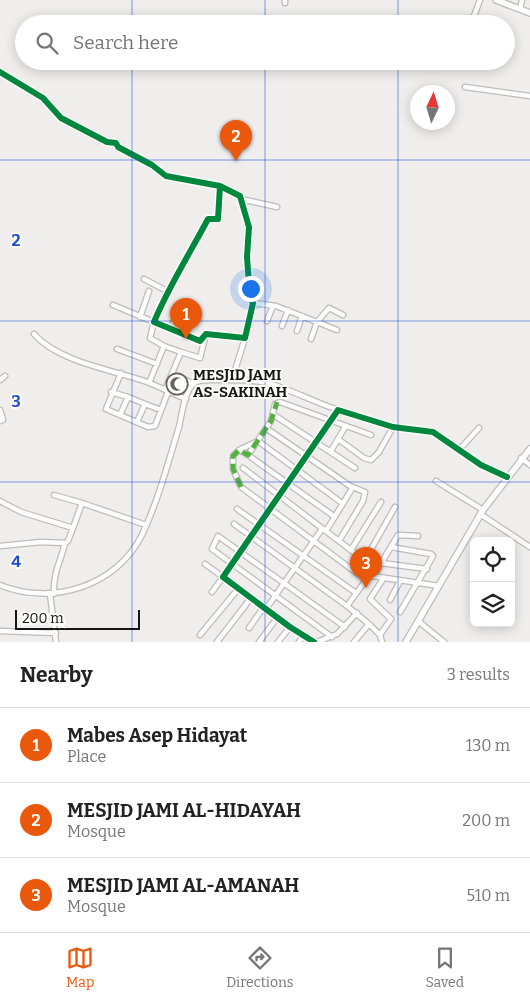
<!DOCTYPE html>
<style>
body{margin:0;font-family:Bitter,serif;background:#f2f2f2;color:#222}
.controls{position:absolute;right:15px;bottom:15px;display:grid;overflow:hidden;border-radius:8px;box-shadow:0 2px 12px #0003}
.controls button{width:45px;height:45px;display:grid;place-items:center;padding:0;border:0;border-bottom:1px solid #e0e0e0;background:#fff;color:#222;font:25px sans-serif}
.compass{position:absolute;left:410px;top:85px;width:45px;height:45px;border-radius:50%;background:#fff;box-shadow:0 2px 12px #0003;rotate:4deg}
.scale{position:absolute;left:15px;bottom:12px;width:125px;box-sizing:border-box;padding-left:5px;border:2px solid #161615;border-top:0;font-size:14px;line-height:18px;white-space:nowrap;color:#161615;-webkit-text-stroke:4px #fdfcf9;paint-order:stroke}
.you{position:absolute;left:250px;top:288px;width:18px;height:18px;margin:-12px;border:4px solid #fff;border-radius:50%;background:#1a73e8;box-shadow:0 0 0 8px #1a73e833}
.badge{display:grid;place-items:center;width:32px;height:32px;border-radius:50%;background:#ea580c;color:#fff;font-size:16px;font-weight:700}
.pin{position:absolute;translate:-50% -41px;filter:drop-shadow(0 1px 2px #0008)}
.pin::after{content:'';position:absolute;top:26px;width:18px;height:15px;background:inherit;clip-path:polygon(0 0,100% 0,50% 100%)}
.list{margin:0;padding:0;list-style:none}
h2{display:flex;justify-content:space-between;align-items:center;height:65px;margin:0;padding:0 20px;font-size:21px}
h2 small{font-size:16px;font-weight:400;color:#767676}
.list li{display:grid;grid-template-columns:32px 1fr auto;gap:15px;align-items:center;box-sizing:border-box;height:75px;padding:0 20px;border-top:1px solid #e0e0e0}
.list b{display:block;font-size:19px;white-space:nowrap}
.list p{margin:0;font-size:16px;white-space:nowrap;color:#767676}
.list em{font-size:16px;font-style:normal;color:#767676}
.icon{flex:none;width:28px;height:28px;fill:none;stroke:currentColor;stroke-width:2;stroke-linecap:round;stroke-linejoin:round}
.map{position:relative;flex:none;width:530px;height:642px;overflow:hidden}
.search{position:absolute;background:#fff;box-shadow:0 2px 12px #0003;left:15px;right:15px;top:15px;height:55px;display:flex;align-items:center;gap:12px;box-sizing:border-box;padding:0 18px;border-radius:28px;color:#767676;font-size:19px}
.sheet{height:290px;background:#fff}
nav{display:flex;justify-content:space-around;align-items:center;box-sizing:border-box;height:70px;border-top:1px solid #e0e0e0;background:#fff;font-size:14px;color:#767676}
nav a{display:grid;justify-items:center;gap:2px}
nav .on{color:#ea580c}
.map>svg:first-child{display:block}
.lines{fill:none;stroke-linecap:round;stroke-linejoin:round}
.minor-casing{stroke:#bdbcbb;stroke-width:7}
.tertiary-casing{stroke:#bdbcbb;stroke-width:8}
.minor{stroke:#fdfcfc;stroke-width:4.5}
.tertiary{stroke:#fdfcfc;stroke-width:5.5}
.quiet{stroke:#55b144;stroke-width:5;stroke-dasharray:10 5;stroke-linecap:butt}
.cycleway-casing{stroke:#fdfcf9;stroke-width:9}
.cycleway{stroke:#00873e;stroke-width:6}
.grid{fill:none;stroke:#1d4ed8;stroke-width:1;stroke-opacity:0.55}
.labels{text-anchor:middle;stroke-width:4;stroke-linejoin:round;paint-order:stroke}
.poi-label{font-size:15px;font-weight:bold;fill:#161615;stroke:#fdfcf9;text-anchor:start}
.grid-label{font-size:16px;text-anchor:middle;font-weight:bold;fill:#1d4ed8;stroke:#fdfcf9;stroke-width:4;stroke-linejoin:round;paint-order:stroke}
</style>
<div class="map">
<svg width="530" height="642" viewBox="0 0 530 642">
<rect width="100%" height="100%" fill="#efeeed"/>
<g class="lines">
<g class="minor-casing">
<path id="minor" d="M 285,3 L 285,0
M 520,9 L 522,0
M 471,24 L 480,0
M 0,72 L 43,98 L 61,118 L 107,142 L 116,143 L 118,147 L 152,165 L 166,176 L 220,186 L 218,219 L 208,219 C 190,253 169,286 154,322 L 200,341 L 206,334 L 245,338 L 253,303 L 250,297 L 247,257 L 249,227 L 240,196 L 220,186
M 465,87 L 530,96
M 241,199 L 277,207
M 144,279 L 167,291
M 253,303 L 276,306 L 317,322 L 311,339
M 113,305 L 154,322 L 150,338 L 164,346 L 149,383
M 140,317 L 149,291
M 267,321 L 273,306
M 282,326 L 288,310
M 171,328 L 177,315
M 337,330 L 317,322 L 329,308 L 343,315
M 297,331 L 302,316
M 34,334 C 58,362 114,370 147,382 C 160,387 173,394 186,399
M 164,346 L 181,352 L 165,390
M 117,349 L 157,364
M 181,352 L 200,358 L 205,338
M 121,373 L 106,409 L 148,427 L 155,426 L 168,392
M 172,374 L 194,384
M 0,380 L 5,376
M 232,380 L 245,338
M 111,392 L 128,397 L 120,415
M 128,397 L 145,404 L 137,422
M 145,404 L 161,410
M 0,410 L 3,420 L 0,421
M 274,415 L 355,468
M 266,428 L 350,486 L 365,492 L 363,501 L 339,541
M 338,439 L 364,458 L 371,460 L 379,452 L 393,427
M 239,450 L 258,441 L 342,503
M 459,450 L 479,428
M 331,451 L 345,427
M 248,455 L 271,421 L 275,404 L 280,402 L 371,435
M 521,458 L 530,465
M 243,468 L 377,570 L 366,580 L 347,606
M 436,481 L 483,510
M 54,495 L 82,503
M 0,501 L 21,512 L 73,528 L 82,503 L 146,525
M 237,509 L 356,593
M 480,514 L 530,547
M 335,517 L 245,453 L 239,450 L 233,456 L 233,469 L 241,487 L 366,580
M 234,524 L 347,606 L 369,624 L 354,642
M 326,531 L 353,487
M 0,546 L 41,542 L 65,543 L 68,541 L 73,528
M 391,547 L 431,554 L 433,556 L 400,612
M 351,550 L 381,502
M 365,560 L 395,507
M 381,563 L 427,569
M 205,564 L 223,577 L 212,592
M 377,570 L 398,535 L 418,536
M 372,576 L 439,586
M 0,585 C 51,606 116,587 142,535 C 158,501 168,463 179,427 C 182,415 184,389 196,382 C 202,379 211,380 218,380 C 235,380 254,379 271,384 C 293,391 315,402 338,410
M 50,594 L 56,642
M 54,594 C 53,572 60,564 65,543
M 390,600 L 400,581
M 266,609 L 322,529
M 418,621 L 444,642
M 369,624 L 380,635
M 249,628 L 263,608
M 0,631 L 56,633
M 200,635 L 238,589
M 332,637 L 212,549 L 218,536 L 345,627
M 217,642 L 251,598
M 259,642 L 277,618
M 278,642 L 290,627
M 299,642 L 303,636
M 314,642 L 290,627 L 223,577 L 338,410 L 393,427 L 433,432 L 481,465 L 507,477
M 317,642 L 337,634 L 357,613
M 382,642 L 380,635 L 391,619 L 370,599 L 383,579"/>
</g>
<g class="tertiary-casing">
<path id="tertiary" d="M 496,0 L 530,13
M 406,642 L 483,510 L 530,449"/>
</g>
<use href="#minor" class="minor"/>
<use href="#tertiary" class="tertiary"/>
<path class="quiet" d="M 241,487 L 233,469 L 233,456 L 239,450 L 248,455 L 271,421 L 277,402"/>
<g class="cycleway-casing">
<path id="cycleway" d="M 0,72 L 43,98 L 61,118 L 107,142 L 116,143 L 118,147 L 152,165 L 166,176 L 220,186 L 218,219 L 208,219 C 190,253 169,286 154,322 L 200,341 L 206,334 L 245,338 L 253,303 L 250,297 L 247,257 L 249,227 L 240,196 L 220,186
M 314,642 L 290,627 L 223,577 L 338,410 L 393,427 L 433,432 L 481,465 L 507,477"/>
</g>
<use href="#cycleway" class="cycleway"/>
</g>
<path class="grid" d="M 132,0 L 132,24M 265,0 L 265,24M 398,0 L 398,24M 132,61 L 132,642M 265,61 L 265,642M 398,61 L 398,642M 0,160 L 530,160M 0,321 L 530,321M 0,482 L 530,482"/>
<defs>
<g id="mosque-ring" transform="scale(1.125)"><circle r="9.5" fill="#fdfcf9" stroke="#626261" stroke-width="1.5"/><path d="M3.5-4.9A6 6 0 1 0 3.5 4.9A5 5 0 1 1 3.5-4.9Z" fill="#626261"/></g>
</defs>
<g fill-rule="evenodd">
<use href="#mosque-ring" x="177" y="384"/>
</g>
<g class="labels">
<g class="poi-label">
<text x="193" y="380">MESJID JAMI<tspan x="193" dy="17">AS-SAKINAH</tspan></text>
</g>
</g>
<g class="grid-label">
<text x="16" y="246">2</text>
<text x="16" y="407">3</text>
<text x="16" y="567">4</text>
</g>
</svg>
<div class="controls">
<button><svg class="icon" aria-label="locate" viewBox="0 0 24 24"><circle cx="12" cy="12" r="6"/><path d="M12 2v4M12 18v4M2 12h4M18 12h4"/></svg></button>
<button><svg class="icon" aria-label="layers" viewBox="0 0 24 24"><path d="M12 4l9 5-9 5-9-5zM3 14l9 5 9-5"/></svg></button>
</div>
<svg class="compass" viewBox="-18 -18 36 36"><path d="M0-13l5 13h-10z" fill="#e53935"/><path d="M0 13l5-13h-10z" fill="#767676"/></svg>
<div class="scale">200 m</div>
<div class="you"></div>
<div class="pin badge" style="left:186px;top:339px">1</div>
<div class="pin badge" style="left:236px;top:161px">2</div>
<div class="pin badge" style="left:366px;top:588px">3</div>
<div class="search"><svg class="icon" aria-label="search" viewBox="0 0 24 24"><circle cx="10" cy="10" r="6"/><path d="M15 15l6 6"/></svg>Search here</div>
</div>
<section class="sheet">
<h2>Nearby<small>3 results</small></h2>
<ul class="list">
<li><span class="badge">1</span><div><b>Mabes Asep Hidayat</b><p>Place</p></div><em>130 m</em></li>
<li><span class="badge">2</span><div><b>MESJID JAMI AL-HIDAYAH</b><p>Mosque</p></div><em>200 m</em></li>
<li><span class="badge">3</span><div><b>MESJID JAMI AL-AMANAH</b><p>Mosque</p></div><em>510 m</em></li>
</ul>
</section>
<nav>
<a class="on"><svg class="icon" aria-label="map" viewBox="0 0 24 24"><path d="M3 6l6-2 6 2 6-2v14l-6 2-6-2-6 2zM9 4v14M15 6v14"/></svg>Map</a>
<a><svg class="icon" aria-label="directions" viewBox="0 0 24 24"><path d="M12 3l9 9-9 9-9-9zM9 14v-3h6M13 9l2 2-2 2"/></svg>Directions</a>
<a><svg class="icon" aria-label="saved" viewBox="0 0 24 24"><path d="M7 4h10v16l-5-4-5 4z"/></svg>Saved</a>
</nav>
